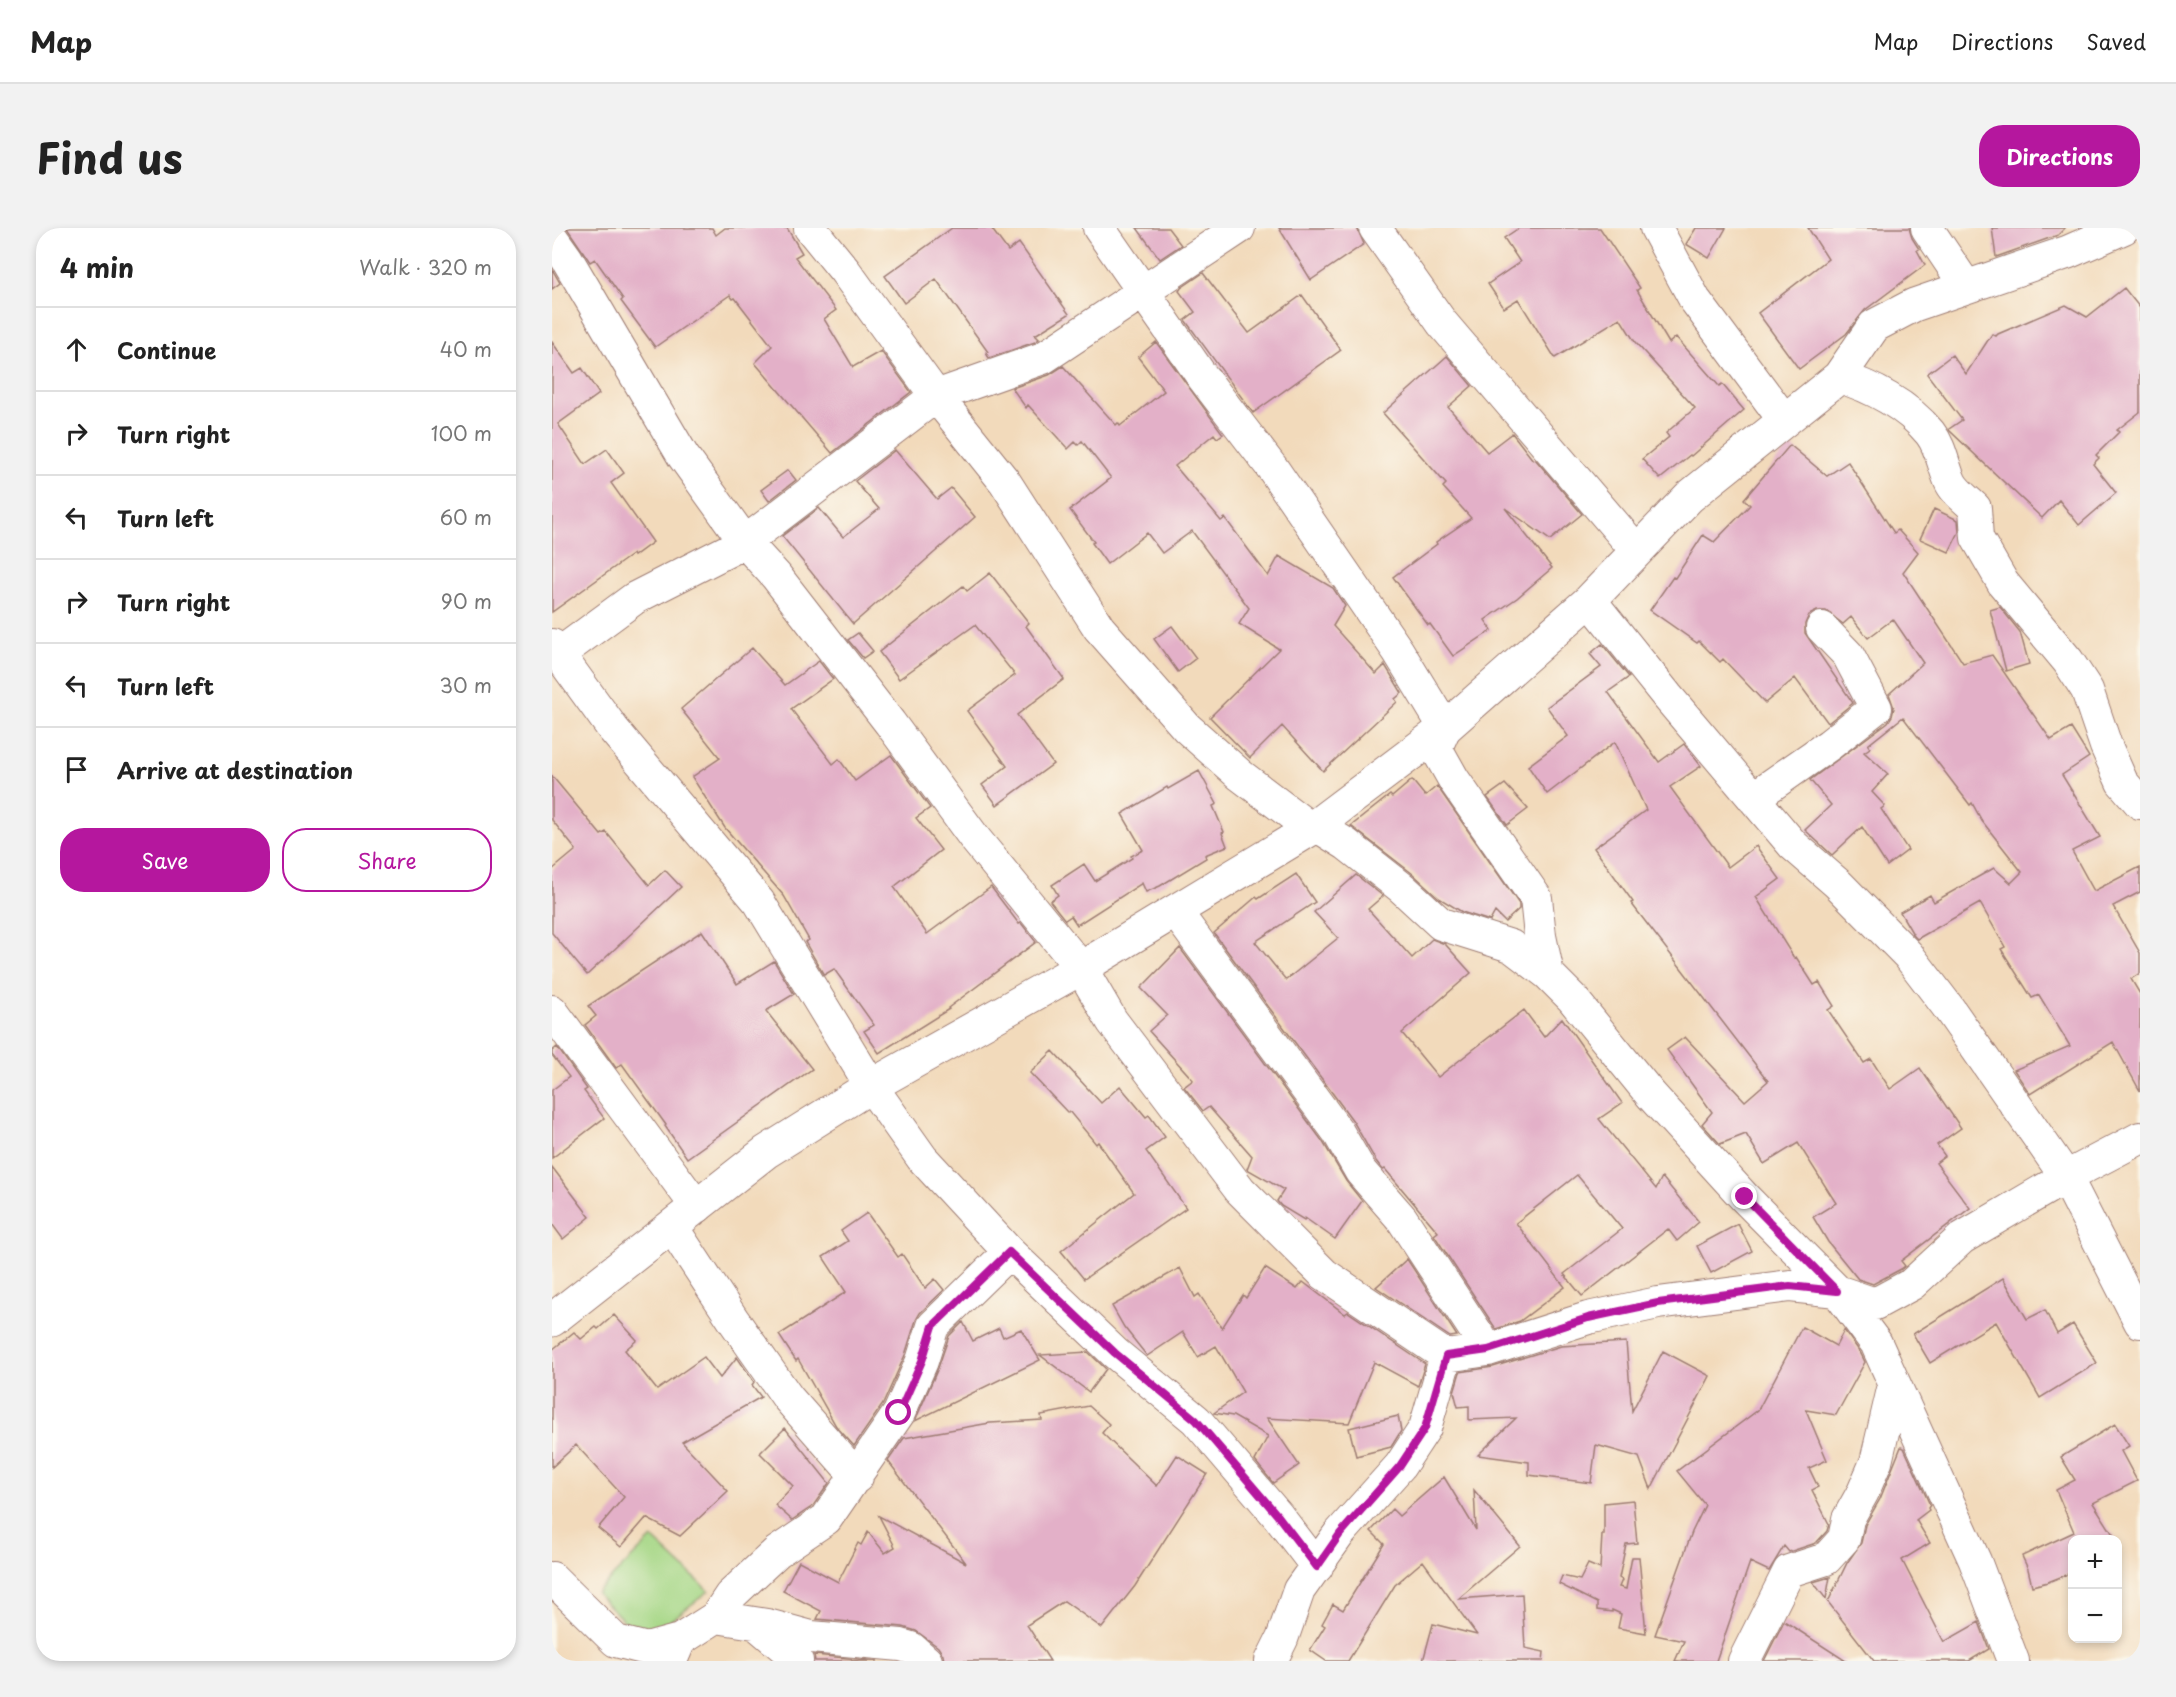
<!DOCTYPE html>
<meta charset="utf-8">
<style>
body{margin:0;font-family:"Playpen Sans",sans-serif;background:#f2f2f2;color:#222}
.controls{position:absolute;right:18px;bottom:18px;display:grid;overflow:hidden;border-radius:12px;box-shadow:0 3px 9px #0003}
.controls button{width:54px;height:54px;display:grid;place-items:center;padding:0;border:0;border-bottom:2px solid #e0e0e0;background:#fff;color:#222;font:30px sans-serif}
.stop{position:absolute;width:18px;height:18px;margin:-14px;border:4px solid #b5179e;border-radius:50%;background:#fff}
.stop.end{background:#b5179e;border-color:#fff;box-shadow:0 2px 6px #0008}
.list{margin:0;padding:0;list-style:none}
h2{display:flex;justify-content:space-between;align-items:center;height:78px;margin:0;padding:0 24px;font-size:26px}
h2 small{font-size:20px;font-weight:400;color:#767676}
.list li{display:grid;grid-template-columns:39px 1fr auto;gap:18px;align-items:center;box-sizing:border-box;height:84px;padding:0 24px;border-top:2px solid #e0e0e0}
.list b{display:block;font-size:22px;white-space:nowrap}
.list em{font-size:20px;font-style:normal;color:#767676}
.actions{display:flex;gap:12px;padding:18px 24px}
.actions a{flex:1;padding:14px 0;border:2px solid #b5179e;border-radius:24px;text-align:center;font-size:21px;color:#b5179e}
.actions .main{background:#b5179e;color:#fff}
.icon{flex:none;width:33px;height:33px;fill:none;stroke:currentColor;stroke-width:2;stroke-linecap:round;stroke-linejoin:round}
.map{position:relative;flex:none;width:1588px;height:1433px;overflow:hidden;border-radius:24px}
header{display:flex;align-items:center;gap:36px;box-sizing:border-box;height:84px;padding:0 30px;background:#fff;border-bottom:2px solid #e0e0e0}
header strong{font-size:28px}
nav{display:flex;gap:33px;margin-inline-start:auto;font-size:21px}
.intro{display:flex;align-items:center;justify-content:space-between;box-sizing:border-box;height:144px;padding:0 36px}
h1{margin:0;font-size:42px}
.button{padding:15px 27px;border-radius:24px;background:#b5179e;color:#fff;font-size:21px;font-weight:700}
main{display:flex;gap:36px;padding:0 36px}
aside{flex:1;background:#fff;border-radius:24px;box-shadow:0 3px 9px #0003}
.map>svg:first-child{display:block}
.green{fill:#a6d786;stroke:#787b58;stroke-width:1.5}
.building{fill:#e3b0c8}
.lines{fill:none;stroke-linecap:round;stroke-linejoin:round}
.street-casing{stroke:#9e7c73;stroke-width:34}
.secondary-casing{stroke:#9e7c73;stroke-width:35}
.street{stroke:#fff;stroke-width:32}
.secondary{stroke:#fff;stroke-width:33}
.route{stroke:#b5179e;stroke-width:8}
</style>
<header>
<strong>Map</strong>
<nav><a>Map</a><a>Directions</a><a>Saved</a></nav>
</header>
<div class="intro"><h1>Find us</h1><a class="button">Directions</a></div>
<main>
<aside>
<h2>4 min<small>Walk · 320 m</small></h2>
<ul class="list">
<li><svg class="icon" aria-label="ahead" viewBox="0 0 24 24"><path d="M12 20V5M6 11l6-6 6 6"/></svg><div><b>Continue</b></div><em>40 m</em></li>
<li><svg class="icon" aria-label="right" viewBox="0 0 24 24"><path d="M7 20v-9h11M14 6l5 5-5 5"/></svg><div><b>Turn right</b></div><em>100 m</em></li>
<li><svg class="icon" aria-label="left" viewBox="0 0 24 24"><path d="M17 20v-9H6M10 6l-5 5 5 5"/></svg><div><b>Turn left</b></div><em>60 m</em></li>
<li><svg class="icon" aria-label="right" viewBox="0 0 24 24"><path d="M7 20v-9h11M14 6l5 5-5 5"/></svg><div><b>Turn right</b></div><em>90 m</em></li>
<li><svg class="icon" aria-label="left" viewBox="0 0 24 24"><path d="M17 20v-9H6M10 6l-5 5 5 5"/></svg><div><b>Turn left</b></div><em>30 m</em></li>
<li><svg class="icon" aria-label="arrive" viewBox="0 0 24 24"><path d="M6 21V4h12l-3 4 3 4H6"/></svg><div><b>Arrive at destination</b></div></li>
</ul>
<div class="actions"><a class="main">Save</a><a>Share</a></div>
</aside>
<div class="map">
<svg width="1588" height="1433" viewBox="0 0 1588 1433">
<rect width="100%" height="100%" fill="#fbf7ec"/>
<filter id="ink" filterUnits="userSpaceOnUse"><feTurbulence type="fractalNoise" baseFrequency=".0167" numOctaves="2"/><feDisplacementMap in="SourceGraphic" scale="12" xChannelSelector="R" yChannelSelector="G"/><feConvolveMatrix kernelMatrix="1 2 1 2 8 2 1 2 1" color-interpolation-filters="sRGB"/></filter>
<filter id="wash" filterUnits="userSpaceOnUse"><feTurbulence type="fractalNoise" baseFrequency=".008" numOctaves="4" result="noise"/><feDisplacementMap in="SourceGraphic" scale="24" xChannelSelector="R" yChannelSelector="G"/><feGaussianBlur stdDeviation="1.35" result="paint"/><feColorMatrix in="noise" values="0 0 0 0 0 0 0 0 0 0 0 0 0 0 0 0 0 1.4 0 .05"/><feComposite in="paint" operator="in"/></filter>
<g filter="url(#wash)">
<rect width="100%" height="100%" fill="#f2dabb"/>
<path class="green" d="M 100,1310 L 157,1363 L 92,1413 L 44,1365 Z"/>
<g id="blocks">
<path class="building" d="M 15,0 L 160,0 L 164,7 L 173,0 L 235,0 L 250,25 L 243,29 L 284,82 L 272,91 L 301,139 L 329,123 L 359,164 L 280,225 L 203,135 L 220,118 L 183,70 L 181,71 L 178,67 L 103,119 L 69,73 L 71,71 L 43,31 L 38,34 Z
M 400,0 L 439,0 L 456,23 L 467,15 L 517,86 L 483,107 L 487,111 L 483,114 L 437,130 L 434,125 L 436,124 L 384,51 L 352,75 L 333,48 Z
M 585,0 L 616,0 L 629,17 L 608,31 Z
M 727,0 L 805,0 L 812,16 L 759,52 Z
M 967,0 L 1048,0 L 1088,60 L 1085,62 L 1117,115 L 1124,109 L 1167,158 L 1170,156 L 1192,182 L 1139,228 L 1138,227 L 1108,251 L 1090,231 L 1117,209 L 1114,205 L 1143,180 L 1083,114 L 1068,90 L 1003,130 L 966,71 L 952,80 L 936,56 L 968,34 L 952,10 Z
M 1144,0 L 1174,0 L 1157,30 L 1134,16 Z
M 1256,0 L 1357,0 L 1360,10 L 1367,21 L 1365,22 L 1373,37 L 1313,82 L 1294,106 L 1247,141 L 1206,85 L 1276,31 Z
M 1440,0 L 1513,0 L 1506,7 L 1444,29 Z
M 0,41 L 8,55 L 0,61 Z
M 651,45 L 697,105 L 750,67 L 789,122 L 701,185 L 633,92 L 643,84 L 627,63 L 629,60 Z
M 1572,60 L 1588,80 L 1588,184 L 1565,202 L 1567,204 L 1544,227 L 1547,230 L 1541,236 L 1564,265 L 1527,297 L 1507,272 L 1490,290 L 1398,203 L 1397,201 L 1410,192 L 1375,146 L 1400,127 L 1414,146 L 1440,106 L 1444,108 L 1446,106 L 1514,77 L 1535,89 Z
M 0,114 L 22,145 L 30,140 L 47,166 L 6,196 L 33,236 L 55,221 L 72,245 L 59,255 L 101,314 L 82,328 L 81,326 L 0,384 Z
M 604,114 L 671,206 L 665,210 L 662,206 L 623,238 L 669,293 L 673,290 L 716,348 L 727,328 L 781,360 L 793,378 L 781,398 L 824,446 L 833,437 L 850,465 L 843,471 L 845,474 L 771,543 L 730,498 L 698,530 L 658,489 L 727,421 L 687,396 L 697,380 L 640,303 L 610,325 L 595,305 L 555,336 L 540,315 L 542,314 L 518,282 L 559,250 L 530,213 L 526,217 L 523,214 L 516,221 L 476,177 L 474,180 L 460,160 L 497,147 L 511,138 L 564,197 L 566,195 L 568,198 L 612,163 L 586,129 Z
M 895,128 L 920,158 L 896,179 L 935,224 L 960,205 L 981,232 L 983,231 L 1030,286 L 998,312 L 953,280 L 1000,340 L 965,370 L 933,392 L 940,402 L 901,428 L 878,396 L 876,397 L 841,349 L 885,316 L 884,314 L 919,290 L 891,259 L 894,256 L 831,185 Z
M 1238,217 L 1275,248 L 1296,234 L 1342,305 L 1346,302 L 1366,324 L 1351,344 L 1411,435 L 1440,427 L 1499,512 L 1519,500 L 1537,529 L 1510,547 L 1548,609 L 1520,623 L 1542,663 L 1588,639 L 1588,664 L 1561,678 L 1588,725 L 1588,745 L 1579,751 L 1588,766 L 1588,863 L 1561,814 L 1478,866 L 1462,842 L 1518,818 L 1487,767 L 1480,770 L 1449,721 L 1453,719 L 1428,675 L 1365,711 L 1362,708 L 1348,684 L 1378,667 L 1382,674 L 1442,640 L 1459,655 L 1470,644 L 1430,593 L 1420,575 L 1418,577 L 1351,489 L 1316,517 L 1318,520 L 1312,524 L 1336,546 L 1320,564 L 1333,578 L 1329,581 L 1356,622 L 1335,638 L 1310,599 L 1280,627 L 1253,602 L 1279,577 L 1258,552 L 1336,494 L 1340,488 L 1342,480 L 1337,466 L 1371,435 L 1341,391 L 1316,410 L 1299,389 L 1291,396 L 1274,383 L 1265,383 L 1257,387 L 1253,396 L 1253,405 L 1301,475 L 1276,495 L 1243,450 L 1213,475 L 1171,431 L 1168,434 L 1147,413 L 1145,415 L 1098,382 L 1121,349 L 1123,350 L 1151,307 L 1162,314 L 1198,277 L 1192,271 Z
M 343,222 L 385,271 L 399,260 L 423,289 L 301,396 L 230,308 L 267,280 L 291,309 L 327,281 L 303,253 Z
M 236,242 L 244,252 L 217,273 L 209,262 Z
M 1382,281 L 1406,292 L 1407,304 L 1397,324 L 1368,311 Z
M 438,345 L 477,395 L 474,398 L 512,451 L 465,487 L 501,536 L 445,577 L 430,557 L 455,538 L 415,483 L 463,447 L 423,397 L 347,451 L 327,424 L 411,358 L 415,363 Z
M 1448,379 L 1468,404 L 1477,436 L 1454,443 L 1438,382 Z
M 620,398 L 644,430 L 626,444 L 602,411 Z
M 306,405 L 321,423 L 311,430 L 296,412 Z
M 1050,416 L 1077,449 L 1056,464 L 1107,534 L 1132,516 L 1149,538 L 1118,559 L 1176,639 L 1204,618 L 1228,651 L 1204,669 L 1242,730 L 1244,729 L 1262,757 L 1267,754 L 1282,778 L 1276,782 L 1312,835 L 1319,831 L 1338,861 L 1368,840 L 1409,900 L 1385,917 L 1393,928 L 1384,935 L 1418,980 L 1349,1033 L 1353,1038 L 1349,1041 L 1321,1056 L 1306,1051 L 1276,1014 L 1261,989 L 1284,975 L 1246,915 L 1212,936 L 1194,906 L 1168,916 L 1150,896 L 1160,884 L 1115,822 L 1133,809 L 1193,873 L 1216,853 L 1079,675 L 1081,674 L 1042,620 L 1094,582 L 1063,514 L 995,566 L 976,538 L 1016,508 L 995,479 L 1049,439 L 1038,426 Z
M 200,420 L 233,457 L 267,433 L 281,451 L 239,481 L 281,536 L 287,531 L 303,553 L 339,527 L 378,580 L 364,590 L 389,622 L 342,659 L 375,706 L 439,659 L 467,696 L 469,695 L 484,714 L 396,780 L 397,781 L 327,825 L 312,803 L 322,797 L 282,741 L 272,747 L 253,714 L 257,712 L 232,668 L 173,600 L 140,549 L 168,530 L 129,481 Z
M 647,543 L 665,576 L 661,578 L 672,604 L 670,605 L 675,618 L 653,627 L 654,630 L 608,658 L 594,664 L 590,655 L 525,697 L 519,688 L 513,692 L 498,673 L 506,667 L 500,657 L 532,636 L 543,653 L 580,630 L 579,628 L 591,622 L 570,586 L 615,559 L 616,561 Z
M 0,548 L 49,607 L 54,604 L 97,657 L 113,642 L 129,659 L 35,747 L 0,705 L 0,642 L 24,622 L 0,592 Z
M 860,552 L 873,568 L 885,558 L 967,676 L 967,681 L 953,694 L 943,684 L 938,693 L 910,684 L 887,670 L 861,646 L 799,598 L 838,567 L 840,569 Z
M 953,556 L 976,581 L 955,597 L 935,569 Z
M 744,646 L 763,674 L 703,714 L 734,752 L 786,710 L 762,684 L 804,647 L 831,668 L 816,681 L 860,730 L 880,711 L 893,716 L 919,745 L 850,805 L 886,849 L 972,782 L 992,809 L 1010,790 L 1070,875 L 1047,891 L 1104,961 L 1110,949 L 1147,994 L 1125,1013 L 1116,1001 L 1030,1068 L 1012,1046 L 1070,1001 L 1025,947 L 964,995 L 1013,1059 L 968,1093 L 944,1101 L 882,1007 L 886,1004 L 833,941 L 831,942 L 824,933 L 801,893 L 662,705 L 704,669 L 706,671 Z
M 150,703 L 185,756 L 222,733 L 242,766 L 214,783 L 260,841 L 135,930 L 113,898 L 114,897 L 70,836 L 64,840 L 33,797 L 44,788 L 36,778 Z
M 628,720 L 771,914 L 794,953 L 810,973 L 783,1011 L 753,990 L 752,992 L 729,978 L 725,973 L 732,962 L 695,941 L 700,928 L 657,879 L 651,883 L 632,859 L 641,852 L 597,803 L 615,787 L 589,760 Z
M 5,819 L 35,861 L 32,863 L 52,890 L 0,930 L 0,862 L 17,849 L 0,827 L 0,823 Z
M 501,823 L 549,875 L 568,858 L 594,889 L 597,887 L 613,909 L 594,923 L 634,980 L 532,1051 L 509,1023 L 582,965 L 546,914 L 544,916 L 517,883 L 516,885 L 478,845 Z
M 0,939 L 38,989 L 11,1011 L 0,996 Z
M 315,985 L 346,1029 L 350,1026 L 373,1060 L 383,1051 L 392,1062 L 368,1085 L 364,1092 L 353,1127 L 331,1176 L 302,1218 L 284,1198 L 246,1131 L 244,1133 L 227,1107 L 294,1064 L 271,1029 L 296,1013 L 289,1003 Z
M 1186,996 L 1200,1023 L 1159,1045 L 1145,1018 Z
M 855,1031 L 905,1108 L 898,1109 L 824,1059 Z
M 628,1040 L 643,1069 L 647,1066 L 670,1100 L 691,1067 L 694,1070 L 713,1040 L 745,1061 L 751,1054 L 793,1086 L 796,1084 L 873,1136 L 866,1158 L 822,1134 L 797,1195 L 715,1190 L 747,1237 L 721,1255 L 703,1233 L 716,1208 L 681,1188 L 662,1185 L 691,1164 L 664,1118 L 646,1129 L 631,1104 L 595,1128 L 572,1099 L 560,1078 Z
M 1451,1050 L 1475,1091 L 1493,1082 L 1505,1106 L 1521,1096 L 1545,1135 L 1488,1170 L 1444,1094 L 1378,1135 L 1361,1106 Z
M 62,1087 L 85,1112 L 73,1122 L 105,1162 L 152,1129 L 168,1150 L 185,1129 L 202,1154 L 200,1157 L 209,1169 L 130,1214 L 176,1263 L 128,1308 L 94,1290 L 69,1319 L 46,1300 L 72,1269 L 24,1217 L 0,1239 L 0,1122 L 22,1104 L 29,1111 L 44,1099 L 46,1101 Z
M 411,1094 L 421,1113 L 447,1100 L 451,1109 L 469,1101 L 488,1132 L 363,1193 L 386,1140 L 397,1108 Z
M 1250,1099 L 1284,1118 L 1292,1102 L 1308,1124 L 1313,1134 L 1284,1187 L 1254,1182 L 1275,1232 L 1257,1240 L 1266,1259 L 1260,1262 L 1277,1296 L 1275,1303 L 1264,1315 L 1237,1324 L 1232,1318 L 1217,1343 L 1198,1334 L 1164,1433 L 1123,1433 L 1132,1413 L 1103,1407 L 1140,1304 L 1153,1277 L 1125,1243 L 1206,1182 Z
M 1074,1114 L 1080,1183 L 1111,1123 L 1158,1148 L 1099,1261 L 1087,1229 L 1044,1217 L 1039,1255 L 977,1247 L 977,1234 L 926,1227 L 964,1190 L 917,1192 L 917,1178 L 906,1179 L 902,1164 L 908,1144 L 941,1139 L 1009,1118 Z
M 536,1124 L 554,1141 L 537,1164 L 488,1127 Z
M 537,1178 L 557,1196 L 550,1205 L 605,1258 L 625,1227 L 655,1246 L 583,1358 L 550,1400 L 512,1373 L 475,1397 L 498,1433 L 392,1433 L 391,1427 L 386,1419 L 364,1403 L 351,1399 L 265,1391 L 269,1383 L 231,1363 L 247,1333 L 286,1354 L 306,1315 L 309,1317 L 316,1304 L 333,1325 L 343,1319 L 327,1288 L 414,1335 L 336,1233 L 352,1210 L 438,1195 L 490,1192 L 489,1187 Z
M 846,1188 L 849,1203 L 839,1219 L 804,1228 L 797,1200 Z
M 1563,1196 L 1577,1218 L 1569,1223 L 1585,1253 L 1541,1275 L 1564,1311 L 1521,1311 L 1521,1344 L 1496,1354 L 1480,1358 L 1476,1341 L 1470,1328 L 1522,1304 L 1504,1262 L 1523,1252 L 1509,1229 Z
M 233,1200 L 277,1255 L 261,1278 L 240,1292 L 223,1277 L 241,1258 L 208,1225 Z
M 1349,1219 L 1352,1220 L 1378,1277 L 1376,1280 L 1377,1282 L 1364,1292 L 1378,1315 L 1350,1332 L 1392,1414 L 1427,1394 L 1437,1421 L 1417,1433 L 1322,1433 L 1276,1374 L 1295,1335 L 1309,1315 L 1313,1297 L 1328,1271 Z
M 892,1249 L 924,1302 L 922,1262 L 968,1318 L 906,1371 L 970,1366 L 973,1420 L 992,1424 L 991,1433 L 871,1433 L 881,1396 L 925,1407 L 871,1333 L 843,1357 L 796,1433 L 774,1433 L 758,1422 L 773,1398 L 770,1396 L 781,1376 L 791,1382 L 832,1316 L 819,1303 L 840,1281 L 847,1288 Z
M 1081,1272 L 1085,1315 L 1074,1316 L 1067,1350 L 1070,1352 L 1067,1359 L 1074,1361 L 1080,1329 L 1087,1329 L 1094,1405 L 1066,1400 L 1069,1386 L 1060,1382 L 1060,1384 L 1045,1382 L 1045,1375 L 1007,1356 L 1010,1348 L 1028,1352 L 1036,1336 L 1048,1341 L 1050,1307 L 1052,1307 L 1052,1275 Z
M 1278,1349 L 1274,1371 L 1261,1354 Z
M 1232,1393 L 1294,1433 L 1212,1433 Z
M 262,1427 L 326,1433 L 263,1433 Z"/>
</g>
</g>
<g filter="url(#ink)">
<use href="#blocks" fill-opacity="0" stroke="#9e7c73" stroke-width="1.5"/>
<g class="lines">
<g class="street-casing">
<path id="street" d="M 258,0 L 293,43 L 384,168 L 453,254 L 547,400 L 635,500 L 688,547 L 759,601 L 770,601 L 794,616 L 850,660 L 889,696 L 959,718 L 996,746 L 1020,770 L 1099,867 L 1193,970 L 1285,1063 L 1324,1115 L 1423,1333 L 1461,1433
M 547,0 L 649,147 L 721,241 L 846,423 L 893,500 L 884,520 L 902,552 L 984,670 L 988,708 L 996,746
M 823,0 L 890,95 L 1085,323
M 1104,0 L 1143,72 L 1232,192
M 1375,0 L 1414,58
M 0,10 L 15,31 L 131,228 L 193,314 L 224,348 L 338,495 L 424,612 L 529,740 L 560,793 L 688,962 L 772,1046 L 894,1128
M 1287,149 C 1319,158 1356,178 1378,205 C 1389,219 1391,237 1398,253 C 1402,263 1415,272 1423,280 L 1425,310 L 1451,355 L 1516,433 L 1535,462 L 1554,518 L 1570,554 L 1588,575
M 1038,372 L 1115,468 L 1241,617 L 1286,656 L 1356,727 L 1395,778 L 1514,949 L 1588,1094
M 0,417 L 61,501 L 207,674 L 319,858 L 370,930 L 457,1024 L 563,1125 L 644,1192 L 726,1288 L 765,1339
M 7,426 L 83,370 L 193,314 L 384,168 L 491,130 L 687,0
M 1201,570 L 1277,517 L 1324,480 L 1296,427 L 1270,400
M 624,684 L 786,904 L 809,944 L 850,991 L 936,1122
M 0,783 L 145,979
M 120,999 L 182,1093 L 236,1170 L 305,1249
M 0,1350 L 64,1413 L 95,1421 L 128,1412
M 164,1389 L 215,1397 L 259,1409 L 349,1417 L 359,1420 L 374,1433
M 208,1399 L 242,1428 L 245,1433
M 119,1433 L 128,1412 L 164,1389 L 178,1368 L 225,1324 L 274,1291 L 347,1185 L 370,1133 L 381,1098 L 457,1024
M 719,1433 L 730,1411 L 747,1362 L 787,1306 L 848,1238 L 873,1200 L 894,1128 L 936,1122 L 1036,1090 L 1106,1075 L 1238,1058 L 1285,1063 L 1323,1076 L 1360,1056 L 1410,1010 L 1514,949 L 1588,910
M 1192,1433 L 1237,1343 L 1274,1331 L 1292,1311 L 1296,1291 L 1311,1264 L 1324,1234 L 1342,1157"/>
</g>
<g class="secondary-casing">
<path id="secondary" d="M 0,1092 L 214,924 L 319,858 L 529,740 L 759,601 L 893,500 L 1038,372 L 1137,269 L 1287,149 L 1322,98 L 1362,77 L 1516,24 L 1571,0"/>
</g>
<use href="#street" class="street"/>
<use href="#secondary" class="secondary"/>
</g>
</g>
<g class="lines" filter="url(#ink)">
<path class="route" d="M 347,1185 L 370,1133 L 381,1098 L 457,1024 L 563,1125 L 644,1192 L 726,1288 L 765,1339 L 788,1306 L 848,1238 L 873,1200 L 894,1128 L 936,1122 L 1036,1090 L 1106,1075 L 1238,1058 L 1285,1063 L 1193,969"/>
</g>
</svg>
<div class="controls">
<button>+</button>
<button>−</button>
</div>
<div class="stop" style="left:347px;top:1185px"></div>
<div class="stop end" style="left:1193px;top:969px"></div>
</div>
</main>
